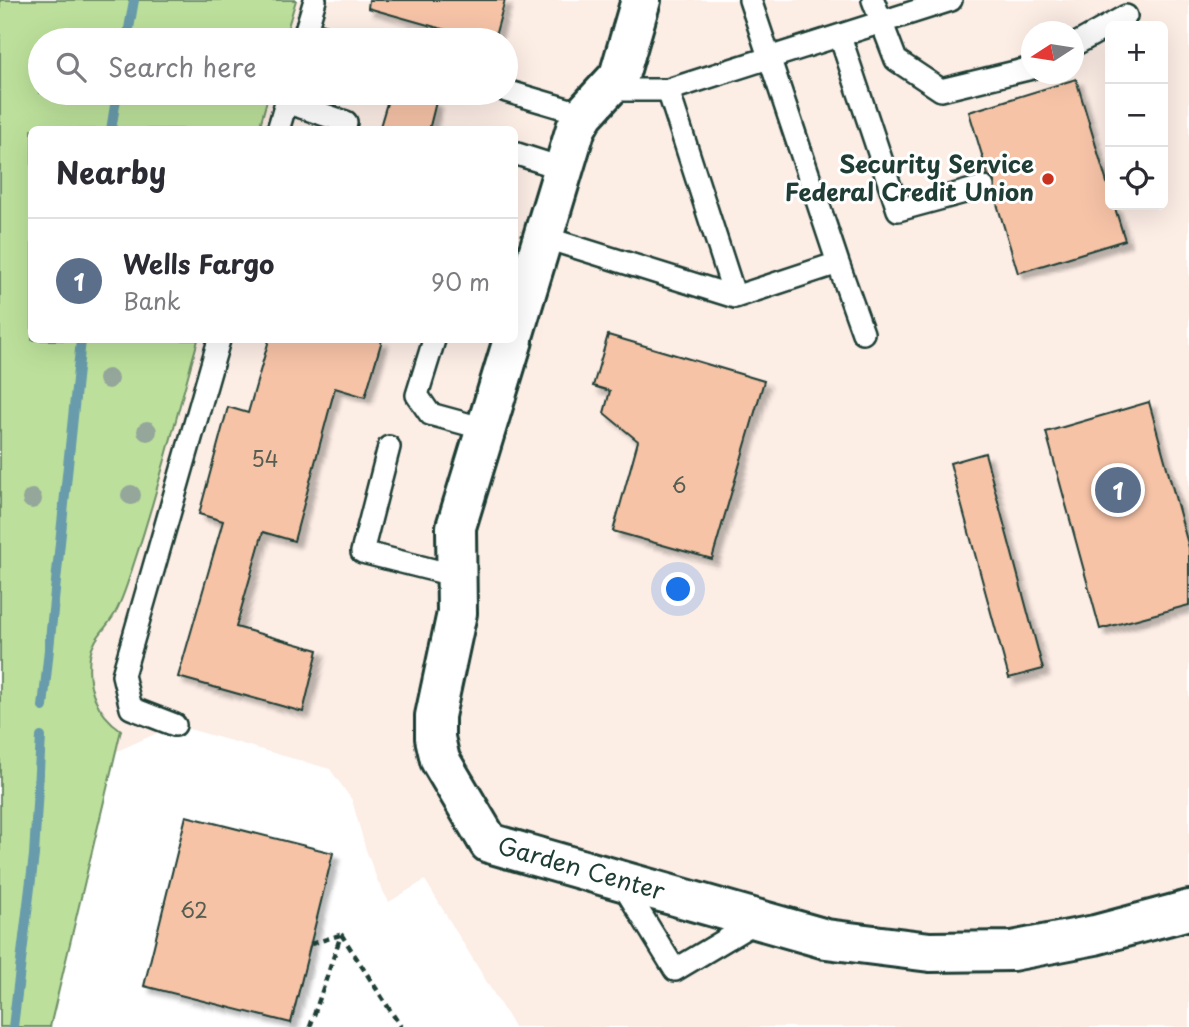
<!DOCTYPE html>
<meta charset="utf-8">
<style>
body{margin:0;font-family:"Playpen Sans",sans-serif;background:#f2f2f3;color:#2b2b33}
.controls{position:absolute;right:21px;top:21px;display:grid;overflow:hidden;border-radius:10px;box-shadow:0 7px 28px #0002}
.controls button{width:63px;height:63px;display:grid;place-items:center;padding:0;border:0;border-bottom:2px solid #e1e1e2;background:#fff;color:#2b2b33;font:35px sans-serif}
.compass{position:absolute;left:1021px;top:21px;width:63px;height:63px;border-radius:50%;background:#fff;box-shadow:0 7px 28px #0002;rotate:258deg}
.you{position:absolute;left:679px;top:590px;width:24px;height:24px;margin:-18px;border:5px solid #fff;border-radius:50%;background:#1a73e8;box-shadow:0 0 0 10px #1a73e833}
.badge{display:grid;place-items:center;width:46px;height:46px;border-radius:50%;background:#c8321e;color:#fff;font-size:23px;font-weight:700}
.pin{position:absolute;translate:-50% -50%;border:4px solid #fff;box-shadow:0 2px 7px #0006}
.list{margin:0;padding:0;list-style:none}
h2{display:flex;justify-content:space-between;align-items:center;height:91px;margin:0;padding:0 28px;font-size:30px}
h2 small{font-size:23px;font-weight:400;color:#7c7c81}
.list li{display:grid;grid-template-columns:46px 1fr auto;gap:21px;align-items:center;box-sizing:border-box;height:126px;padding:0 28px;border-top:2px solid #e1e1e2}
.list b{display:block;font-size:26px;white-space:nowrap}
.list p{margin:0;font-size:23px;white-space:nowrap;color:#7c7c81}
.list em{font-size:23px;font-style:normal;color:#7c7c81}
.icon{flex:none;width:38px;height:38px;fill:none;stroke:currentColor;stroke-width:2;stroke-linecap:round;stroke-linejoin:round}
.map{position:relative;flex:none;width:1189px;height:1027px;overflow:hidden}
.search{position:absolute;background:#fff;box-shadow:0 7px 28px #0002;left:28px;top:28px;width:490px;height:77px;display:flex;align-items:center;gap:18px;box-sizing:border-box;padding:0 24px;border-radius:38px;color:#7c7c81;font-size:26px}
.panel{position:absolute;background:#fff;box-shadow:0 7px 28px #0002;left:28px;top:126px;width:490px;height:217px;border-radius:10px}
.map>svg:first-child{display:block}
.built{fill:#fcede5;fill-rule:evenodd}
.green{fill:#bce09b;stroke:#6e8e68;stroke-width:2}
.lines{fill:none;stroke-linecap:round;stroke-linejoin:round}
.stream{stroke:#689bab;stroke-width:10}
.building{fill:#f6c3a7;stroke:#1f3d34;stroke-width:2;filter:url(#shadow)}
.service-casing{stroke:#1f3d34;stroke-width:26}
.minor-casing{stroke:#1f3d34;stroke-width:44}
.path{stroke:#1f3d34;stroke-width:4.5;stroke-dasharray:7 5;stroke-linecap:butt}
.service{stroke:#fff;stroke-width:21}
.minor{stroke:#fff;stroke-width:38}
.tree{fill:#95a69b}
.poi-dot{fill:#c8321e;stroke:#fff;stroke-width:2.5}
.labels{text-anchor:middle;stroke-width:6;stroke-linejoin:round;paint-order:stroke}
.number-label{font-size:21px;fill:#555e51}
.poi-label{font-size:24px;font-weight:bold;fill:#1f3d34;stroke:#fff;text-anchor:end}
.street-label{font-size:24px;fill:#1f3d34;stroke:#fff}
</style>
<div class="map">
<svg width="1189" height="1027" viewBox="0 0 1189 1027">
<defs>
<filter id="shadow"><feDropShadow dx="6" dy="6" stdDeviation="2" flood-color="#0004"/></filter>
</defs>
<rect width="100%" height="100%" fill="#fff"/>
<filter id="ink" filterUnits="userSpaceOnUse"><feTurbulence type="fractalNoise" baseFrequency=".0143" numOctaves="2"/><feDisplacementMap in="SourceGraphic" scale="14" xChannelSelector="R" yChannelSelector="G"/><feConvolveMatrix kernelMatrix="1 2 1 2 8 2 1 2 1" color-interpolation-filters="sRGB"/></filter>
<g filter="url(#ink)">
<path class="built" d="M 296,0 L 1189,0 L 1189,1027 L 514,1027 L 425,880 L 389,902 L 378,882 L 366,850 L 352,800 L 330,769 L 175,725 L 115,752 L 121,730 L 109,722 L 97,705 L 89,682 L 90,656 L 94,640 L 115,614 L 135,559 L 198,340 L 514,340 L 514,130 L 259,129 L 269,93 L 506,93 L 506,40 L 284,40 ZM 1110,26 L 1163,26 L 1163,205 L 1110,205 ZM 1032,32 L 1074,32 L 1074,74 L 1032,74 Z"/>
<path class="green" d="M 0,0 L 296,0 L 284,40 L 40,40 L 40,93 L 269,93 L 259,129 L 32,130 L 32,340 L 198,340 C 177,413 159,488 135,560 C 129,578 123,600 114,615 C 105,630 93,638 90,656 C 86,686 96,713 121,730 L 50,1027 L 0,1027 Z"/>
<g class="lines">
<path class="stream" d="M 127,40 L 134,0
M 111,130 L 117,93
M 43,707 L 81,340
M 13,1027 L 34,855 L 41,737"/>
</g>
<path class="building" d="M 369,0 L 505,0 L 494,40 L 481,40 L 368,8 Z
M 1076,79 L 1110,193 L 1110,205 L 1114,205 L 1125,240 L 1018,273 L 994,194 L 995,183 L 988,175 L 969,112 Z
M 390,93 L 404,93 L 436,102 L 429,130 L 379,130 Z
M 608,335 L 764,381 L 712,559 L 613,531 L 638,441 L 604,413 L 610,391 L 593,386 Z
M 269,340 L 382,340 L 365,397 L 335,388 L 294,541 L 263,532 L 236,627 L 318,650 L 303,712 L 178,677 L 223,521 L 199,514 L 228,407 L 248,413 Z
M 1149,402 L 1189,548 L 1189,605 L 1100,629 L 1046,432 Z
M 985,453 L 1043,669 L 1009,678 L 950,463 Z
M 186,816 L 333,853 L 291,1023 L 144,986 Z"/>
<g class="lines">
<g class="service-casing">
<path id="service" d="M 873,0 L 896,60 L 941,90 L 1032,68
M 306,31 L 337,40
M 840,36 L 898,210 L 983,187
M 303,40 L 315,0
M 1074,45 L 1126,16
M 608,90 L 668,90 L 951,0
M 668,90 L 735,297
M 506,91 L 584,114
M 286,102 L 346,122 L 344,130
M 278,130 L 289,93
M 514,153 L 564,169
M 543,237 L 735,297 L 838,263 L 750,0
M 838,263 L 863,333
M 434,340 L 417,395 L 430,414 L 485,429
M 389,447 L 362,552 L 457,576
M 175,725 L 131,708 L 123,675 L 219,340
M 621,882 L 675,970 L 759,920"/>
</g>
<g class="minor-casing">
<path id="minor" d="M 514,333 L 576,128 L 584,114 L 619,76 L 641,0
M 513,340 L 456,527 L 457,613 L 435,716 L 435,738 L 440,760 L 489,843 L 826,939 L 930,952 L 1012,951 L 1095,935 L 1189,910"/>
</g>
<path class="path" d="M 341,934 L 401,1027
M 311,944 L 340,935
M 310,1027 L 341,935"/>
<use href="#service" class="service"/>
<use href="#minor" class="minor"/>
</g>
<g class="tree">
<circle cx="108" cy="379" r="10"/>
<circle cx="147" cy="431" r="10"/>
<circle cx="131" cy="495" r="10"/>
<circle cx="32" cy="499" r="10"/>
</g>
</g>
<circle class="poi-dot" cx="1048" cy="179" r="7"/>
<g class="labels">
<g class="number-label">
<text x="265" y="467">54</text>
<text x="679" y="493">6</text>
<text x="194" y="918">62</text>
</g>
<g class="poi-label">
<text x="1034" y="173">Security Service<tspan x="1034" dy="28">Federal Credit Union</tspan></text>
</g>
<g class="street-label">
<text transform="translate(581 869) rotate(16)" y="8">Garden Center</text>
</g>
</g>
</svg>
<div class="controls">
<button>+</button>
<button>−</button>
<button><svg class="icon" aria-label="locate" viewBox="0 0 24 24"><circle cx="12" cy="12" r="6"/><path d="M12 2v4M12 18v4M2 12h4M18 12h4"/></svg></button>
</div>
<svg class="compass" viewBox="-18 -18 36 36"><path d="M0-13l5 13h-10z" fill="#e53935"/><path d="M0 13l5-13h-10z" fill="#7c7c81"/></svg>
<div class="you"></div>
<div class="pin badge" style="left:1118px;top:490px;background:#5c6f8a">1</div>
<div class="search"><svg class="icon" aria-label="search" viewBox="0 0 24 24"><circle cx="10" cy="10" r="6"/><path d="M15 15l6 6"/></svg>Search here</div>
<section class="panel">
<h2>Nearby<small></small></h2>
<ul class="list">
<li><span class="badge" style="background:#5c6f8a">1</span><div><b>Wells Fargo</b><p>Bank</p></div><em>90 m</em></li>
</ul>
</section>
</div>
